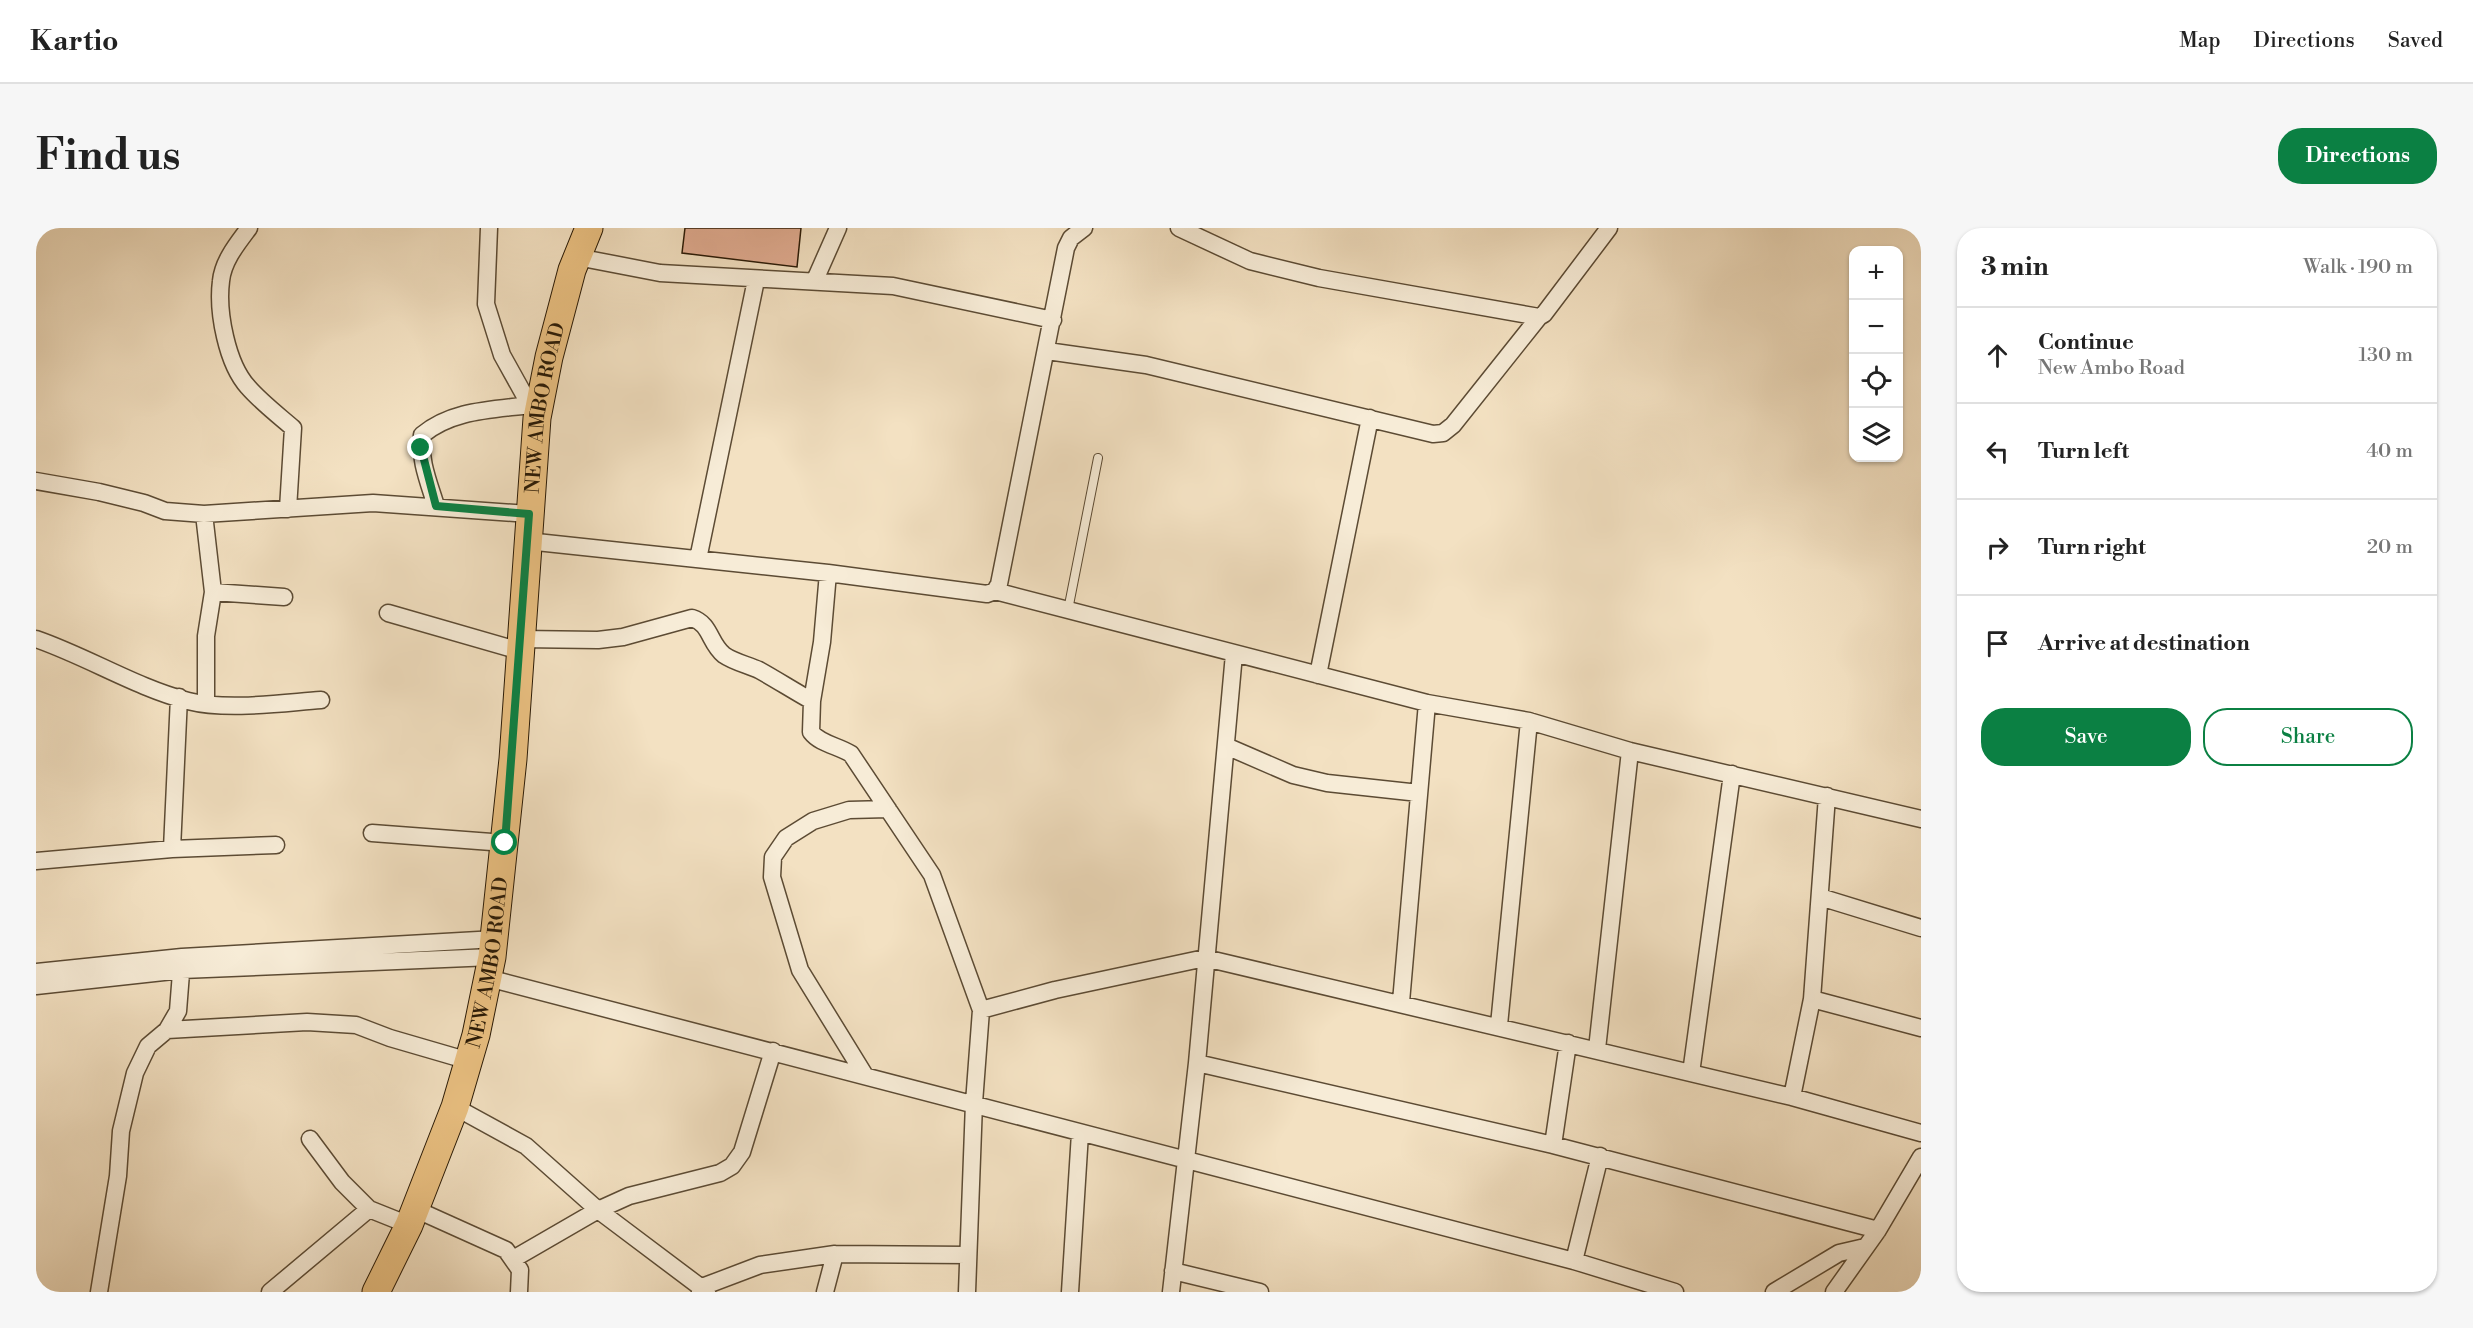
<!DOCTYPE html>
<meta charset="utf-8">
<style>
body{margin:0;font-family:"Libre Bodoni",serif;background:#f6f6f6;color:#222}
.controls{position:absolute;right:18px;top:18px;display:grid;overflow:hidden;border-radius:12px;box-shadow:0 2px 4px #0004}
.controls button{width:54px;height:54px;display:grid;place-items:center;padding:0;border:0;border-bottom:2px solid #e0e0e0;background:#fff;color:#222;font:30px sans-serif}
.stop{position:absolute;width:18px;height:18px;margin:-14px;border:4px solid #0b8043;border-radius:50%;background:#fff}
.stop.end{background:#0b8043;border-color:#fff;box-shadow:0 2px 6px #0008}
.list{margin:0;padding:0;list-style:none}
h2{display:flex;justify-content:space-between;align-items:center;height:78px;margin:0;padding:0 24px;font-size:26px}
h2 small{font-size:20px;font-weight:400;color:#767676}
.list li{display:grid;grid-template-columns:39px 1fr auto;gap:18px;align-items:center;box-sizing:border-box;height:96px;padding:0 24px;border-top:2px solid #e0e0e0}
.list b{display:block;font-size:22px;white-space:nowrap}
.list p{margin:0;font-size:20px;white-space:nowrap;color:#767676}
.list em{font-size:20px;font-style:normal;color:#767676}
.actions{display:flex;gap:12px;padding:18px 24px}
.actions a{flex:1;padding:14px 0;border:2px solid #0b8043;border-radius:24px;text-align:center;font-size:21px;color:#0b8043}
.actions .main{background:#0b8043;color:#fff}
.icon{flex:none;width:33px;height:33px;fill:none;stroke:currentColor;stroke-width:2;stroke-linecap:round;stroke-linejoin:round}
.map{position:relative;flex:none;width:1885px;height:1064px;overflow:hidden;border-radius:24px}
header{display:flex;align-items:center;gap:36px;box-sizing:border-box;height:84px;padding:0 30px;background:#fff;border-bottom:2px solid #e0e0e0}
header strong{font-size:28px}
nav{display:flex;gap:33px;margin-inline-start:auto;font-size:21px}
.intro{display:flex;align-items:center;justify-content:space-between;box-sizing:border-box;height:144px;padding:0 36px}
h1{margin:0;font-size:42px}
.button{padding:15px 27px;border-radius:24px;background:#0b8043;color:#fff;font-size:21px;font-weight:700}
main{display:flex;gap:36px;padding:0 36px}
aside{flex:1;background:#fff;border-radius:24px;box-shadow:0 2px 4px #0004}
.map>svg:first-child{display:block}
.building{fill:#e0ab90;stroke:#291905;stroke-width:1.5}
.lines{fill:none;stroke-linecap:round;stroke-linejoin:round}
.service-casing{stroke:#5c4b34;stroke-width:10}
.minor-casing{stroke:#5c4b34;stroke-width:19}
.primary-casing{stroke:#291905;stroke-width:29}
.service{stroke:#f7ecd7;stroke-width:8}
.minor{stroke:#f7ecd7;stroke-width:16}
.primary{stroke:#eac081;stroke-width:27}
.route{stroke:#0b8043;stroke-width:8}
.labels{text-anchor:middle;stroke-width:4.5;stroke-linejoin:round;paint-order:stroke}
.street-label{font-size:20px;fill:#291905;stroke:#f7ecd7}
</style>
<header>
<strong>Kartio</strong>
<nav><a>Map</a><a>Directions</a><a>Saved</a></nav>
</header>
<div class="intro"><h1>Find us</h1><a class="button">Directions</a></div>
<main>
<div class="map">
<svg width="1885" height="1064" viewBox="0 0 1885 1064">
<rect width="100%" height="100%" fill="#f3e1c2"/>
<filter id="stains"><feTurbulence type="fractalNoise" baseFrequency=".00333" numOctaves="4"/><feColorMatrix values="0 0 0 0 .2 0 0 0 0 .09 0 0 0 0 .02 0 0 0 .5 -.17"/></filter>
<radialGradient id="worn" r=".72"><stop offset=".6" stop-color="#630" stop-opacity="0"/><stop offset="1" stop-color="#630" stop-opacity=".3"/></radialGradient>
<path class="building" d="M 649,0 L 765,0 L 761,39 L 646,25 Z"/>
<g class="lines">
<g class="service-casing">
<path id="service" d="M 1032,382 L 1062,230"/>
</g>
<g class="minor-casing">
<path id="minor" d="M 213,0 C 201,16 187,33 185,53 C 181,84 191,136 212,159 C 225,174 242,187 257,200 L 252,281
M 453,0 L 450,76 L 466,127 L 501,190
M 1143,0 L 1214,33 L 1283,50 L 1503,89
M 541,29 L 624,45 L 857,58 L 1017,92
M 779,52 L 802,0
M 1011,123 L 1110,137 L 1397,206 L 1407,205 L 1417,197 L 1503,89 L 1508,86 L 1573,0
M 0,253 L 63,264 L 108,275 L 129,283 L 168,286 L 337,275 L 493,286
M 400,278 C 393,255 383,232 386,207 C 416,182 455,182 494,177
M 168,286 L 177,364 L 170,408 L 170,476
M 491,313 L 792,345 L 951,366 L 959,363 L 1391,475 L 1493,493 L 1594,523 L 1885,591
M 662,331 L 720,52
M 792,345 L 786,414 L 776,473 L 775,504 C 784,516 803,518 815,526 L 896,647 L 945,782 L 938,875 L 931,1064
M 959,363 L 963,356 L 1030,20 L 1035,10 L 1048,0
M 177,364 L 248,369
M 352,385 L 484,423
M 0,411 C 52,429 99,459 152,473 C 191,483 245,475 285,472
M 485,411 L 562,412 L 587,409 L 656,390 C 675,396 673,415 688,427 C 698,434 712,437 723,442 C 741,452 758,463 776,473
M 1282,447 L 1334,190
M 1190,518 L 1257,547 L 1291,555 L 1383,565
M 336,605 L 469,615
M 136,621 L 143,469
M 0,633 L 136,621 L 240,617
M 1784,669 L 1885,700
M 0,744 L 146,729 L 460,711
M 452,750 L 1538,1033 L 1639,1064
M 0,758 L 146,742 L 456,729
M 1776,771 L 1885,800
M 1365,774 L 1391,475
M 945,782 L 1019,762 L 1169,730 L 1756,869 L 1885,905
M 1463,797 L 1493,493
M 131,802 L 271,794 L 320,797 L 354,810 L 433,833
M 1561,821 L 1594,523
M 1161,835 L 1517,917 L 1842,1002
M 1655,845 L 1696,546
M 828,846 L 764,742 L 736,649 L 737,629 L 750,610 L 777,593 L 813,582 L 852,581
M 1756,869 L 1776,771 L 1791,568
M 419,879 L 490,918 L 562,982 L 671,1064
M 274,911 L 306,954 L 333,981
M 1517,917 L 1532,815
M 379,981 L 470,1022 L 484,1042 L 483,1064
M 479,1030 L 562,982 L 593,968 L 684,945 L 696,938 L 706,924 L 737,823
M 1538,1033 L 1564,928
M 1137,1043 L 1224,1064
M 63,1064 L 82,948 L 85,903 L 99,845 L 112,818 L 131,802 L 142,783 L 146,732
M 234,1064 L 333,981 L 373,997
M 664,1064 L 666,1059 L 724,1037 L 799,1026
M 789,1064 L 799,1026 L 932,1027
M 1034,1064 L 1044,905
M 1135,1064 L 1161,835 L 1198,426
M 1738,1064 L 1803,1025 L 1829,1019
M 1798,1064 L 1842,1002 L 1885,929"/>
</g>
<g class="primary-casing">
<g id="primary">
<path id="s1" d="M 340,1064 L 373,997 L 419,879 L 440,807 L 456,729 L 477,531 L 501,190 L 513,129 L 536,42 L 553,0"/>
</g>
</g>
<use href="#service" class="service"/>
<use href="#minor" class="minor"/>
<use href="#primary" class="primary"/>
</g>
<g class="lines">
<path class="route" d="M 385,220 L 400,278 L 493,286 L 469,615"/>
</g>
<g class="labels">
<g class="street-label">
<text dy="7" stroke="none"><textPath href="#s1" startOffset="908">NEW AMBO ROAD</textPath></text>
<text dy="7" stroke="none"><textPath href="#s1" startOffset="350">NEW AMBO ROAD</textPath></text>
</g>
</g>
<rect width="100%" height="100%" filter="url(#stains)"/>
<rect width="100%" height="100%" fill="url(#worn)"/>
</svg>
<div class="controls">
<button>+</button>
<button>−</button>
<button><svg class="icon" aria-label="locate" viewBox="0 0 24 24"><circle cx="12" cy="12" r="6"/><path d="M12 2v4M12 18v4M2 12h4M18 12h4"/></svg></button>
<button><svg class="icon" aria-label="layers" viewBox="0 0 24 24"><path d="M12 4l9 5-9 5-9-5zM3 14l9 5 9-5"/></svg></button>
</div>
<div class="stop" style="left:469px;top:615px"></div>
<div class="stop end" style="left:385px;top:220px"></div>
</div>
<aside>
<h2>3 min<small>Walk · 190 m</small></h2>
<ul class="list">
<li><svg class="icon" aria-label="ahead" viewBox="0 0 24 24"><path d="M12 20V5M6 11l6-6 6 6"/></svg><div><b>Continue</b><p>New Ambo Road</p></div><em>130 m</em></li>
<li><svg class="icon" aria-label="left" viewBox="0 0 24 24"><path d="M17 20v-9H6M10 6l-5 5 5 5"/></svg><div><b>Turn left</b></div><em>40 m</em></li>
<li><svg class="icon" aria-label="right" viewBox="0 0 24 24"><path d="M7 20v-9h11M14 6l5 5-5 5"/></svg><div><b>Turn right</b></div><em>20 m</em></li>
<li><svg class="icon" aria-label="arrive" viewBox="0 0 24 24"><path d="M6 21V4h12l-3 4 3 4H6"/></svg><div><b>Arrive at destination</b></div></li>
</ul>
<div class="actions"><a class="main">Save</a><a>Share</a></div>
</aside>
</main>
